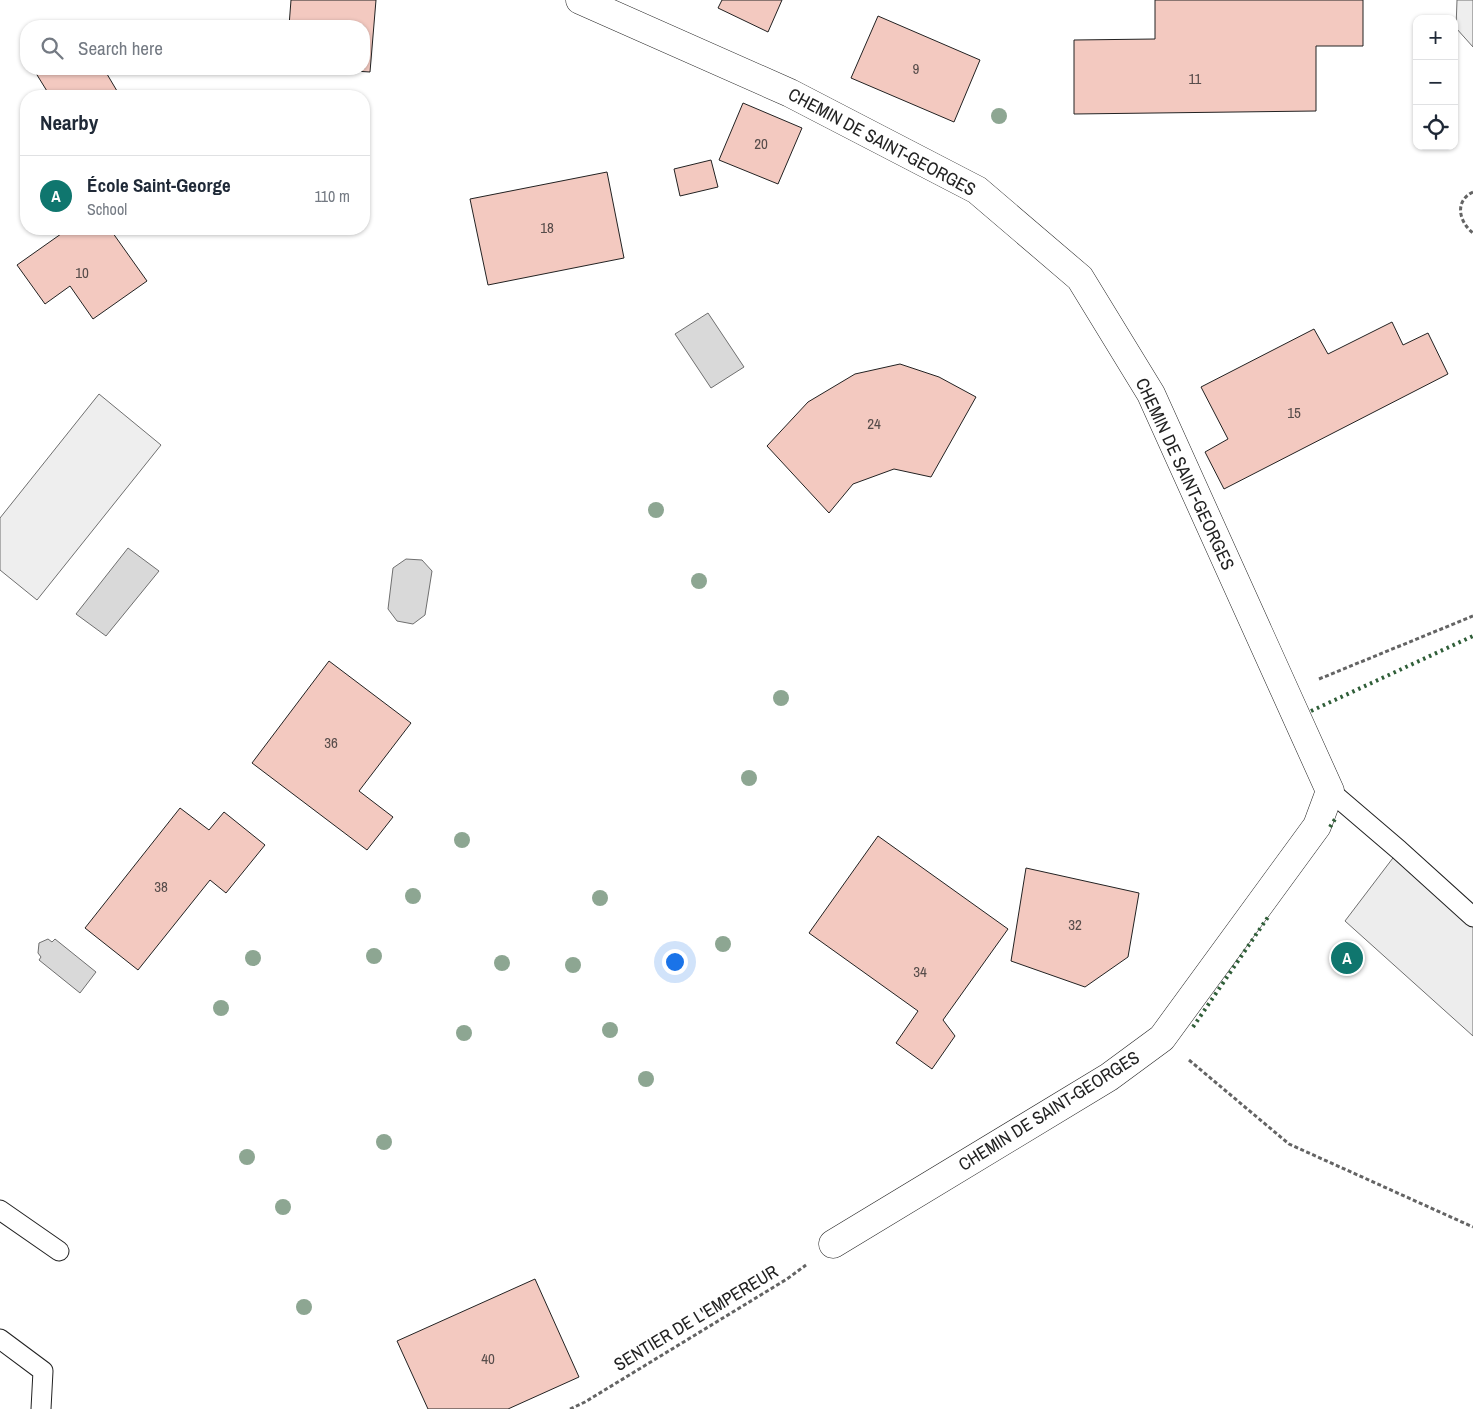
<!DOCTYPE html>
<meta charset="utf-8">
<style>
body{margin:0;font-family:"Archivo Narrow",sans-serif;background:#f6f6f7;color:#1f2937}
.controls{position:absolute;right:15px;top:15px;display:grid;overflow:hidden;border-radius:10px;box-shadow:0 1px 4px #0004}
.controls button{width:45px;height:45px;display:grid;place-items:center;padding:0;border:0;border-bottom:1px solid #e0e1e3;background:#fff;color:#1f2937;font:25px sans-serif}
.you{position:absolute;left:674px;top:961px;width:18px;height:18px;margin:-12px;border:4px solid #fff;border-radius:50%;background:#1a73e8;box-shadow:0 0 0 8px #1a73e833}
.badge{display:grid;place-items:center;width:32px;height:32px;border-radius:50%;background:#0f766e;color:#fff;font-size:16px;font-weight:700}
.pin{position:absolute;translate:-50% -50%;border:2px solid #fff;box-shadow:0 1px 5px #0006}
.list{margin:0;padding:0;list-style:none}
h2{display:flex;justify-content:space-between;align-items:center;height:65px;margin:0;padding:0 20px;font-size:21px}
h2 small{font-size:16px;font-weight:400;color:#747a83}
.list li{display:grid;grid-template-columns:32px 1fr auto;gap:15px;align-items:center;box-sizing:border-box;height:80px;padding:0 20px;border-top:1px solid #e0e1e3}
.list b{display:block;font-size:19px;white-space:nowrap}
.list p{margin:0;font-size:16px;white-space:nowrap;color:#747a83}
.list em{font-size:16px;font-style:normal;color:#747a83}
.icon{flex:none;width:28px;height:28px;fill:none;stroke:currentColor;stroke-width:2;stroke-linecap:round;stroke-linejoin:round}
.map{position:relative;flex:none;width:1473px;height:1409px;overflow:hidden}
.search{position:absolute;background:#fff;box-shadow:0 1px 4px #0004;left:20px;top:20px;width:350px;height:55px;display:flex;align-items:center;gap:12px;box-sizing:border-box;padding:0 18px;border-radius:20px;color:#747a83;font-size:19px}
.panel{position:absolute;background:#fff;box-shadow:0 1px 4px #0004;left:20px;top:90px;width:350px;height:145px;border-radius:20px}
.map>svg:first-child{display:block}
.green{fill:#eee;stroke:#6f6f6f}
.parking{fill:#ededed;stroke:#6f6f6f}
.water{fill:#d9d9d9;stroke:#6f6f6f}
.building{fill:#f3c9c0;stroke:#222}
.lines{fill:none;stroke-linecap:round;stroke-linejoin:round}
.lane-casing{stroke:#222;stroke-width:21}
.street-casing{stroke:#222;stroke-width:29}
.path{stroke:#646464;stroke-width:3;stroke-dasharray:4 2.5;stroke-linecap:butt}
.lane{stroke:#fff;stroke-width:19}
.street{stroke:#fff;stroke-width:28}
.hedge{stroke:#2f5e38;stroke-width:4;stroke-dasharray:2.5 4;stroke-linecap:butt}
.tree{fill:#8da692}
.labels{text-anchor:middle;stroke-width:4;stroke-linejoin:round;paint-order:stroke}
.number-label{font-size:15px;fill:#564c4a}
.street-label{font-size:18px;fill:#222;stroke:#fff}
</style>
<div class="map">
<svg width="1473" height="1409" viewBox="0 0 1473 1409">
<rect width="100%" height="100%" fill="#fff"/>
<path class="green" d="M 1457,0 L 1473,0 L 1473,47 L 1456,28 Z
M 99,394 L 161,445 L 37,600 L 0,570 L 0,518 Z"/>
<path class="parking" d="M 1399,850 L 1473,917 L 1473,1036 L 1345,921 Z"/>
<path class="water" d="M 708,313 L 744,367 L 711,388 L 675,334 Z
M 128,548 L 159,571 L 106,636 L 76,614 Z
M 406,559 L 422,560 L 432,571 L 425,615 L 413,624 L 397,621 L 388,609 L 393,568 Z
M 48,939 L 52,942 L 55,939 L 96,972 L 80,993 L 39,960 L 41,957 L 38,953 L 39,943 Z"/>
<path class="building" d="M 291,0 L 376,0 L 370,72 L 323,69 L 364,69 L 364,26 L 289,26 Z
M 722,0 L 782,0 L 768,32 L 718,8 Z
M 1155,0 L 1363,0 L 1363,46 L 1316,46 L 1316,111 L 1074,114 L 1074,40 L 1155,39 Z
M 878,16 L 980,60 L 954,122 L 851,78 Z
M 37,69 L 104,69 L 120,96 L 50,96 L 34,70 Z
M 743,103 L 802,128 L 778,184 L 719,160 Z
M 711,160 L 718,187 L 680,196 L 674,169 Z
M 607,172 L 624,258 L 488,285 L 470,199 Z
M 68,229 L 110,229 L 147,281 L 93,319 L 70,286 L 45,304 L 17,265 Z
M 1392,322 L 1403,345 L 1428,333 L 1448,374 L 1224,489 L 1205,452 L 1228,439 L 1201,387 L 1314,329 L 1328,354 Z
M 900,364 L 939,377 L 976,397 L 931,477 L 894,469 L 853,484 L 829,513 L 767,446 L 808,402 L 855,374 Z
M 329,661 L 411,723 L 359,791 L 393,817 L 367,850 L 252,763 Z
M 180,808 L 209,830 L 224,812 L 265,845 L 226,893 L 210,880 L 138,970 L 85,928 Z
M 878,836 L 1008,929 L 943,1020 L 955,1036 L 932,1069 L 896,1043 L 918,1011 L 809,933 Z
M 1026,868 L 1139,893 L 1128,957 L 1085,987 L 1011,961 Z
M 535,1279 L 579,1377 L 508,1409 L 428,1409 L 397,1341 Z"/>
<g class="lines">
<g class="lane-casing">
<path id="lane" d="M 1330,791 L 1399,850 L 1473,917
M 0,1210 L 59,1251
M 0,1339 L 43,1371 L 41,1409"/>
</g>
<g class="street-casing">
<path id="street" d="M 580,0 L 790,93 L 977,190 L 1080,278 L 1151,394 L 1330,791 L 1317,826 L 1162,1038 L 1109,1077 L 833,1244"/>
</g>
<path class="path" d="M 1473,192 C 1454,201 1459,222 1473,233
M 1319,679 L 1473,616
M 1189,1060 L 1289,1144 L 1473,1227
M 570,1409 L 585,1402 L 787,1279 L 806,1265"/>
<use href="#lane" class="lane"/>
<use href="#street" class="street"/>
<path class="hedge" d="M 1311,711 L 1473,636
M 1330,827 L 1337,816
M 1193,1027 L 1268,917"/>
</g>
<g class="tree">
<circle cx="999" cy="116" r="8"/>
<circle cx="656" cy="510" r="8"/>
<circle cx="699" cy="581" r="8"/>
<circle cx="781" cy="698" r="8"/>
<circle cx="749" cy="778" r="8"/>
<circle cx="462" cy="840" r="8"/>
<circle cx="413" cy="896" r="8"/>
<circle cx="600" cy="898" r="8"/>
<circle cx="723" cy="944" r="8"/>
<circle cx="374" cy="956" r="8"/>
<circle cx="253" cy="958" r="8"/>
<circle cx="502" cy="963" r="8"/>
<circle cx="573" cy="965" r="8"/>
<circle cx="221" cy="1008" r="8"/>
<circle cx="610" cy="1030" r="8"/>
<circle cx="464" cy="1033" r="8"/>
<circle cx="646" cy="1079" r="8"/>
<circle cx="384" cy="1142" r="8"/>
<circle cx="247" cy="1157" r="8"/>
<circle cx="283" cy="1207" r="8"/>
<circle cx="304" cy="1307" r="8"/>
</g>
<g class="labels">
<g class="number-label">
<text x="916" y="74">9</text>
<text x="1195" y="84">11</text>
<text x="761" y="149">20</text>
<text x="547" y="233">18</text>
<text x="82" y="278">10</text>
<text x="1294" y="418">15</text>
<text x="874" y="429">24</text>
<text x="331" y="748">36</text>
<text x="161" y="892">38</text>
<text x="1075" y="930">32</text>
<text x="920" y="977">34</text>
<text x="488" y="1364">40</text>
</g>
<g class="street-label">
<text transform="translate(882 142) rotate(28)" y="6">CHEMIN DE SAINT-GEORGES</text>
<text transform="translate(1185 474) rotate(65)" y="6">CHEMIN DE SAINT-GEORGES</text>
<text transform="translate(1049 1111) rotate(-32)" y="6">CHEMIN DE SAINT-GEORGES</text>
<text transform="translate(696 1318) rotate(-31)" y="6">SENTIER DE L'EMPEREUR</text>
</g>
</g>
</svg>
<div class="controls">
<button>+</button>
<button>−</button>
<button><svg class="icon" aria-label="locate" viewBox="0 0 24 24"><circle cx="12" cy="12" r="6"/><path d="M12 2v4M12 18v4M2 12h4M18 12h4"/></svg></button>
</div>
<div class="you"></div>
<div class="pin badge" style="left:1347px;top:958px">A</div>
<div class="search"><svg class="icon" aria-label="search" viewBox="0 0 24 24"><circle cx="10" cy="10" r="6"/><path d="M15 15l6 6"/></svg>Search here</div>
<section class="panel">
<h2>Nearby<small></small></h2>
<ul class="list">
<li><span class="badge">A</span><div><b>École Saint-George</b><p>School</p></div><em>110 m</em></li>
</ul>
</section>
</div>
